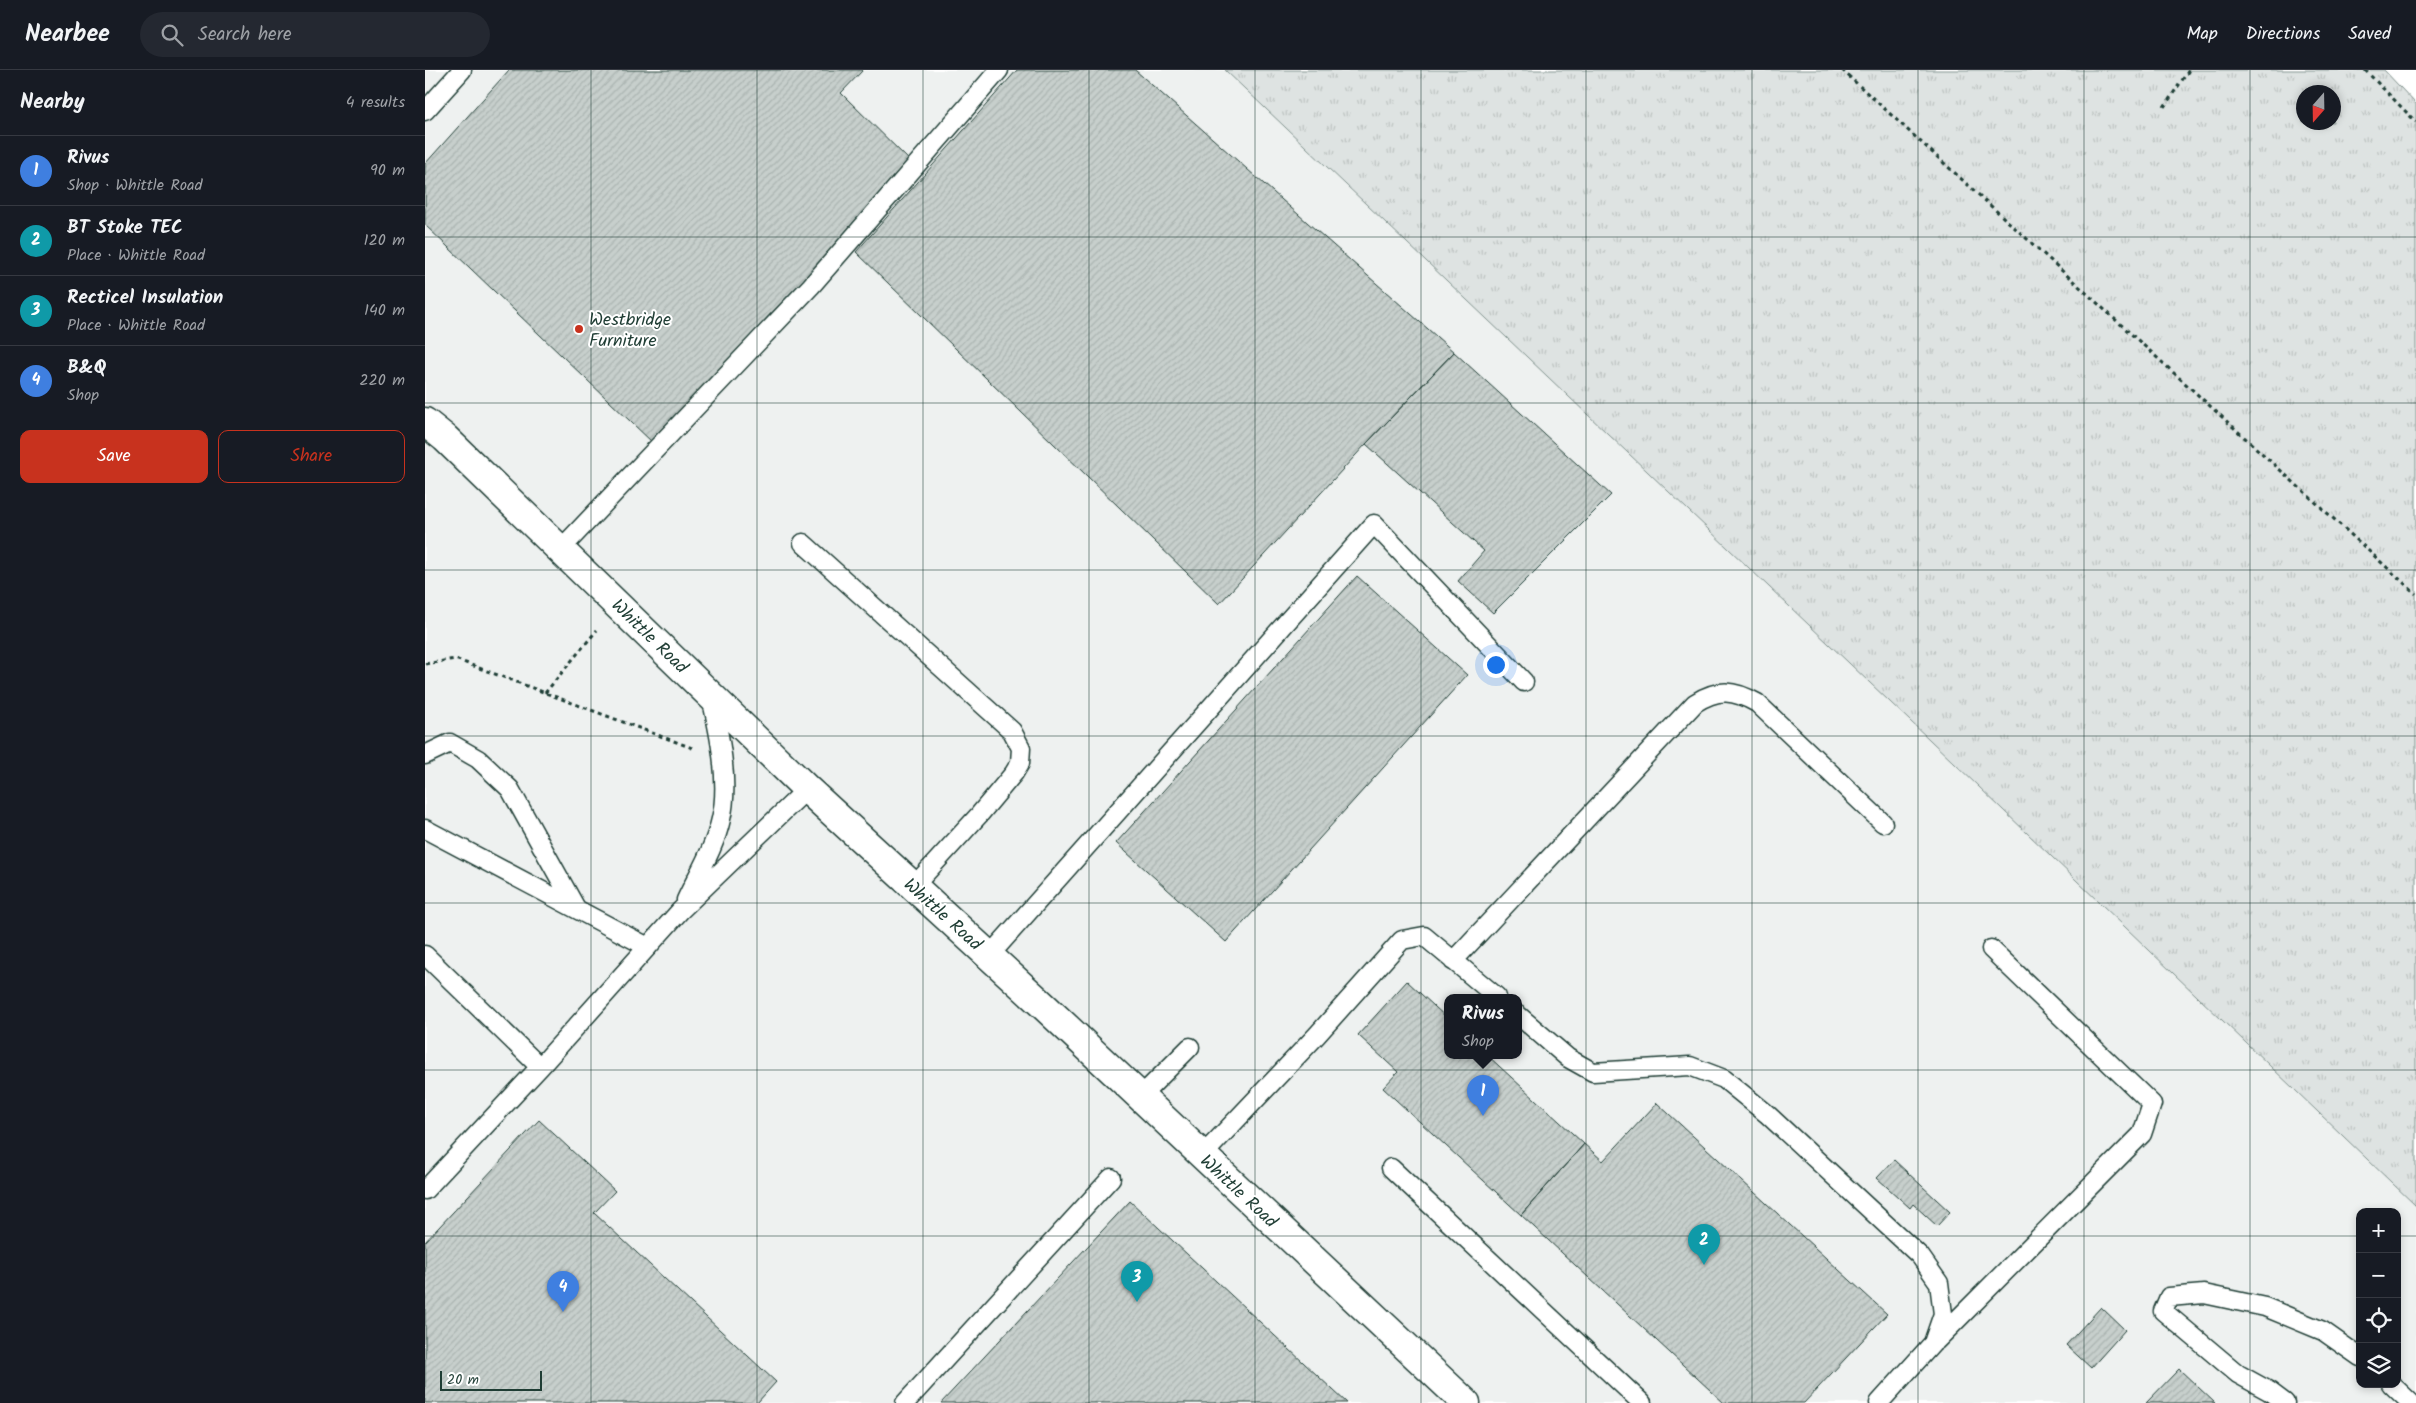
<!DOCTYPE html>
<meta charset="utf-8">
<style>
body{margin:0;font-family:Kalam,sans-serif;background:#242831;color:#f1f3f6}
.controls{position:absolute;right:15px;bottom:15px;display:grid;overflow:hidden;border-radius:10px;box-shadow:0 2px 8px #0003}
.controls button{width:45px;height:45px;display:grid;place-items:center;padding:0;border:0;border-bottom:1px solid #363941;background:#171b24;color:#f1f3f6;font:25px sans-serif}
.compass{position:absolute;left:1871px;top:15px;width:45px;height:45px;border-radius:50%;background:#171b24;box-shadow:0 2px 8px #0003;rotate:200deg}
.scale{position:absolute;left:15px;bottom:12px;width:102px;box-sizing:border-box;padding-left:5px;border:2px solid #1f3d34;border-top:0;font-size:14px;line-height:18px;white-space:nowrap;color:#1f3d34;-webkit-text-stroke:4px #fff;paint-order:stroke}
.you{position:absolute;left:1070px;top:594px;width:18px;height:18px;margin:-12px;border:4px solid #fff;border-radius:50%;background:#1a73e8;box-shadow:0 0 0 8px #1a73e833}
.badge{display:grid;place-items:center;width:32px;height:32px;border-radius:50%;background:#c8321e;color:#fff;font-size:16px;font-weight:700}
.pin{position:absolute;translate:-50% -41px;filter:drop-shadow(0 1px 2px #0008)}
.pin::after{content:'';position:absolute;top:26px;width:18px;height:15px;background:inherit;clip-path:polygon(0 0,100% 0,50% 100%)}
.popup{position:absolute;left:1019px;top:924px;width:78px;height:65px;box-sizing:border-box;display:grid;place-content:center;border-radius:10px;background:#171b24;filter:drop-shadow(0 1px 4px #0005);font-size:16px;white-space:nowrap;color:#9ea1a6}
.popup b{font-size:19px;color:#f1f3f6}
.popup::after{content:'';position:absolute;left:50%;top:100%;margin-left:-10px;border:10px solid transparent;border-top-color:#171b24}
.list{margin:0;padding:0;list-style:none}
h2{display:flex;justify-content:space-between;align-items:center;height:65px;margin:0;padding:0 20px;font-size:21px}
h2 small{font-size:16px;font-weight:400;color:#9ea1a6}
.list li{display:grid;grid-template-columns:32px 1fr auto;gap:15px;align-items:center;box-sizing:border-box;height:70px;padding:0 20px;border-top:1px solid #363941}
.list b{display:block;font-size:19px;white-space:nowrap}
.list p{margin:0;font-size:16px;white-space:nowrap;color:#9ea1a6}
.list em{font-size:16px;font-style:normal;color:#9ea1a6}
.actions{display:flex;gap:10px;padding:15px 20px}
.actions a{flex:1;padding:11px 0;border:1px solid #c8321e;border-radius:10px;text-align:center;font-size:18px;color:#c8321e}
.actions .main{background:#c8321e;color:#fff}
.icon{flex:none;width:28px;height:28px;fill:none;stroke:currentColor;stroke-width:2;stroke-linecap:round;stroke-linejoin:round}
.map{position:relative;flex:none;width:1991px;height:1333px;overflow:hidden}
header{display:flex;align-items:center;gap:30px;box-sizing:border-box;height:70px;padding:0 25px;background:#171b24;border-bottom:1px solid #363941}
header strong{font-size:24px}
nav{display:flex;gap:28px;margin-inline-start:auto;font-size:18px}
.search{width:350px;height:45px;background:#242831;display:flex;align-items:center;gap:12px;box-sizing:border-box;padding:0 18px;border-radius:28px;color:#9ea1a6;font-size:19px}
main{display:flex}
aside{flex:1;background:#171b24}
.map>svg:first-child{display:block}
.built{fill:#eef1f0;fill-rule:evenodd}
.park{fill:url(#park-tufts);stroke:#7e908b;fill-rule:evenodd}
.building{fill:url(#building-hatch);stroke:#1f3d34}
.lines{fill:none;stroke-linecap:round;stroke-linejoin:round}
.service-casing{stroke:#1f3d34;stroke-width:21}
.minor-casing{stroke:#1f3d34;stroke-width:31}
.path{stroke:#1f3d34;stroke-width:3;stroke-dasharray:4 4;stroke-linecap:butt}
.service{stroke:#fff;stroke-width:18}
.minor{stroke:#fff;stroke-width:28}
.grid{fill:none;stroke:#1f3d34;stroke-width:1;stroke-opacity:0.55}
.poi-dot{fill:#c8321e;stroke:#fff;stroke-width:2}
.labels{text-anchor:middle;stroke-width:4;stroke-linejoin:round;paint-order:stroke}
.poi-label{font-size:18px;fill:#1f3d34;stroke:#fff;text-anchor:start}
.street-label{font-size:18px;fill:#1f3d34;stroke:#fff}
</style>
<header>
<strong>Nearbee</strong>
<div class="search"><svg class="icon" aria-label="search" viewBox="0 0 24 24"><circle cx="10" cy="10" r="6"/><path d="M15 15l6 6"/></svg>Search here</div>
<nav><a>Map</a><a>Directions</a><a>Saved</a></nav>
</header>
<main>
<aside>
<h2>Nearby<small>4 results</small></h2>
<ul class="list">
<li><span class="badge" style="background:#3f7fe0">1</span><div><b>Rivus</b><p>Shop · Whittle Road</p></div><em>90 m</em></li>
<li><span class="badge" style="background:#0f9aa8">2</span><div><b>BT Stoke TEC</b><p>Place · Whittle Road</p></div><em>120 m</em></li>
<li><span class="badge" style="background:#0f9aa8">3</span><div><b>Recticel Insulation</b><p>Place · Whittle Road</p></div><em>140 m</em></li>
<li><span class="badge" style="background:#3f7fe0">4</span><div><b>B&amp;Q</b><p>Shop</p></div><em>220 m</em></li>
</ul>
<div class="actions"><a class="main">Save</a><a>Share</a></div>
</aside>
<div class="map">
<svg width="1991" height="1333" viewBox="0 0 1991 1333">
<defs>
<pattern id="park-tufts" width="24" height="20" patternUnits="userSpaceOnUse" patternTransform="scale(1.25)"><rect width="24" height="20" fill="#dee3e2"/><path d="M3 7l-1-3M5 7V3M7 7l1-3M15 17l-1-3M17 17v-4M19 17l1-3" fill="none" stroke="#bec4c2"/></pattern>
<pattern id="building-hatch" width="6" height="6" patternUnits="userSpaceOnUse" patternTransform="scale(1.25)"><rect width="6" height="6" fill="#c7cfcc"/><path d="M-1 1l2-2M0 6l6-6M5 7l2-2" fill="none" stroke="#aab3b0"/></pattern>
</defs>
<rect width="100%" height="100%" fill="#fff"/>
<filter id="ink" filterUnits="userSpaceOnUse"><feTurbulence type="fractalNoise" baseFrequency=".02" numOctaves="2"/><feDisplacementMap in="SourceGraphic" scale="10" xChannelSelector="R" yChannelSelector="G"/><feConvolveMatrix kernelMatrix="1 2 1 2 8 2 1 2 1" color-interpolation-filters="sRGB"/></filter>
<g filter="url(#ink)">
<path class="built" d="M 0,0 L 800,0 L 1505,670 L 1991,1136 L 1991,1333 L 0,1333 ZM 1023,927 L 1093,927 L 1093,985 L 1023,985 ZM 1935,1142 L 1972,1142 L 1972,1314 L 1935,1314 Z"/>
<path class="park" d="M 800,0 L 1959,0 L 1991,34 L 1991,1136 L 1505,670 ZM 1878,22 L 1908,22 L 1908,52 L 1878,52 Z"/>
<path class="building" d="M 84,0 L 438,0 L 416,23 L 491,97 L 229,374 L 0,155 L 0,94 Z
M 592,0 L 710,0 L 1029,282 L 941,374 L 794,534 L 431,182 Z
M 1029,282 L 1186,425 L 1068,543 L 1033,511 L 1059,481 L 941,374 Z
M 932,506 L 1042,605 L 801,872 L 691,773 Z
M 982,911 L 1023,949 L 1023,985 L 1062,985 L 1159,1074 L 1096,1145 L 958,1018 L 973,1002 L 933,965 Z
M 1232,1033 L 1462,1244 L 1379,1333 L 1299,1333 L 1096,1145 L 1159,1074 L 1178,1091 Z
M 114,1050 L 190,1121 L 169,1143 L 351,1312 L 332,1333 L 0,1333 L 0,1172 Z
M 1469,1090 L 1525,1142 L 1512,1156 L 1488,1134 L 1485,1138 L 1452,1108 Z
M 705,1131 L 922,1333 L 516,1333 Z
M 1676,1237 L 1700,1260 L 1666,1298 L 1641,1275 Z
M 1754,1299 L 1790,1333 L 1721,1333 Z"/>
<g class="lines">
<g class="service-casing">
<path id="service" d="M 0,41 L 37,0
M 378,473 L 587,661 L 596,678 L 595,693 L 589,703 L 554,745 L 488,817
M 136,479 L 386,216 L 574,0
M 0,685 L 25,673 L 53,689 L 85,719 L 151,838
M 0,759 L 223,877
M 261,830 C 273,804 290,777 296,749 C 305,713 294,662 286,627
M 0,885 L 115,997
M 564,886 L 949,454 L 1099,612
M 1028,891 L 1270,633 C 1293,618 1309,620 1332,633 L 1458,753
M 1093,945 L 1143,988 L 1168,1002 L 1265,996 L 1299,1009 L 1342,1044 L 1495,1186 L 1514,1213 L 1518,1244 L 1508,1273 L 1454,1333
M 715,1027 L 765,977
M 777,1086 L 892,965 L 977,870 L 999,866 L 1072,927
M 966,1098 L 1217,1333
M 0,1120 L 115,997 L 255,841 L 382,719
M 1511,1271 L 1717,1064 L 1727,1034 L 1566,879
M 1966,1314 L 1986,1333
M 480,1333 L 686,1108
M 1860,1333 L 1844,1321 L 1813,1304 L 1738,1241 L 1744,1227 L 1779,1224 L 1840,1237 L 1898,1261 L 1935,1287"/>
</g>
<g class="minor-casing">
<path id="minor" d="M 0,352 L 20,368 L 382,719 L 621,938 L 1041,1333"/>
</g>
<path class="path" d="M 1417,0 L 1991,524
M 1940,0 L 1991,52
M 1739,37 L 1764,0
M 0,594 L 30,589 L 270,679
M 120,623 L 172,560"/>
<use href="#service" class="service"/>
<use href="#minor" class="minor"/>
</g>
</g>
<path class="grid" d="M 166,0 L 166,1333M 332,0 L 332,1333M 498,0 L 498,1333M 664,0 L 664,1333M 830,0 L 830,1333M 996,0 L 996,1333M 1161,0 L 1161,1333M 1327,0 L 1327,1333M 1493,0 L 1493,1333M 1659,0 L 1659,1333M 1825,0 L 1825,1333M 0,167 L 1991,167M 0,333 L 1991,333M 0,500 L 1991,500M 0,666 L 1991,666M 0,833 L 1991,833M 0,1000 L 1991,1000M 0,1166 L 1935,1166M 1972,1166 L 1991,1166"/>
<circle class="poi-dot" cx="154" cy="259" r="5"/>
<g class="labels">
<g class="poi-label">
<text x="164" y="255">Westbridge<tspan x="164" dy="21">Furniture</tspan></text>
</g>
<g class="street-label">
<text transform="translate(225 566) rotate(44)" y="6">Whittle Road</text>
<text transform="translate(518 844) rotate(42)" y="6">Whittle Road</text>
<text transform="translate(814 1121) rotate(43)" y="6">Whittle Road</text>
</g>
</g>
</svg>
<div class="controls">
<button>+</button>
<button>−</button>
<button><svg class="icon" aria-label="locate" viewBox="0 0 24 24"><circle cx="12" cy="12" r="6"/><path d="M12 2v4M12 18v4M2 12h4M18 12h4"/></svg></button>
<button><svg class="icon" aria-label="layers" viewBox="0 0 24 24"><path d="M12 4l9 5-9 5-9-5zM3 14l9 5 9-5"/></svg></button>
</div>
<svg class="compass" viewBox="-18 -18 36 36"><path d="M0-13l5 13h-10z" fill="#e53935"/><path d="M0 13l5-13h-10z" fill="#9ea1a6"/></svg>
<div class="scale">20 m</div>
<div class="you"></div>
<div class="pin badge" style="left:1058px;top:1046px;background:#3f7fe0">1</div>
<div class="popup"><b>Rivus</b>Shop</div>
<div class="pin badge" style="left:1279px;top:1195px;background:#0f9aa8">2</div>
<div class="pin badge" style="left:712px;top:1232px;background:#0f9aa8">3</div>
<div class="pin badge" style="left:138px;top:1242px;background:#3f7fe0">4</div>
</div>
</main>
